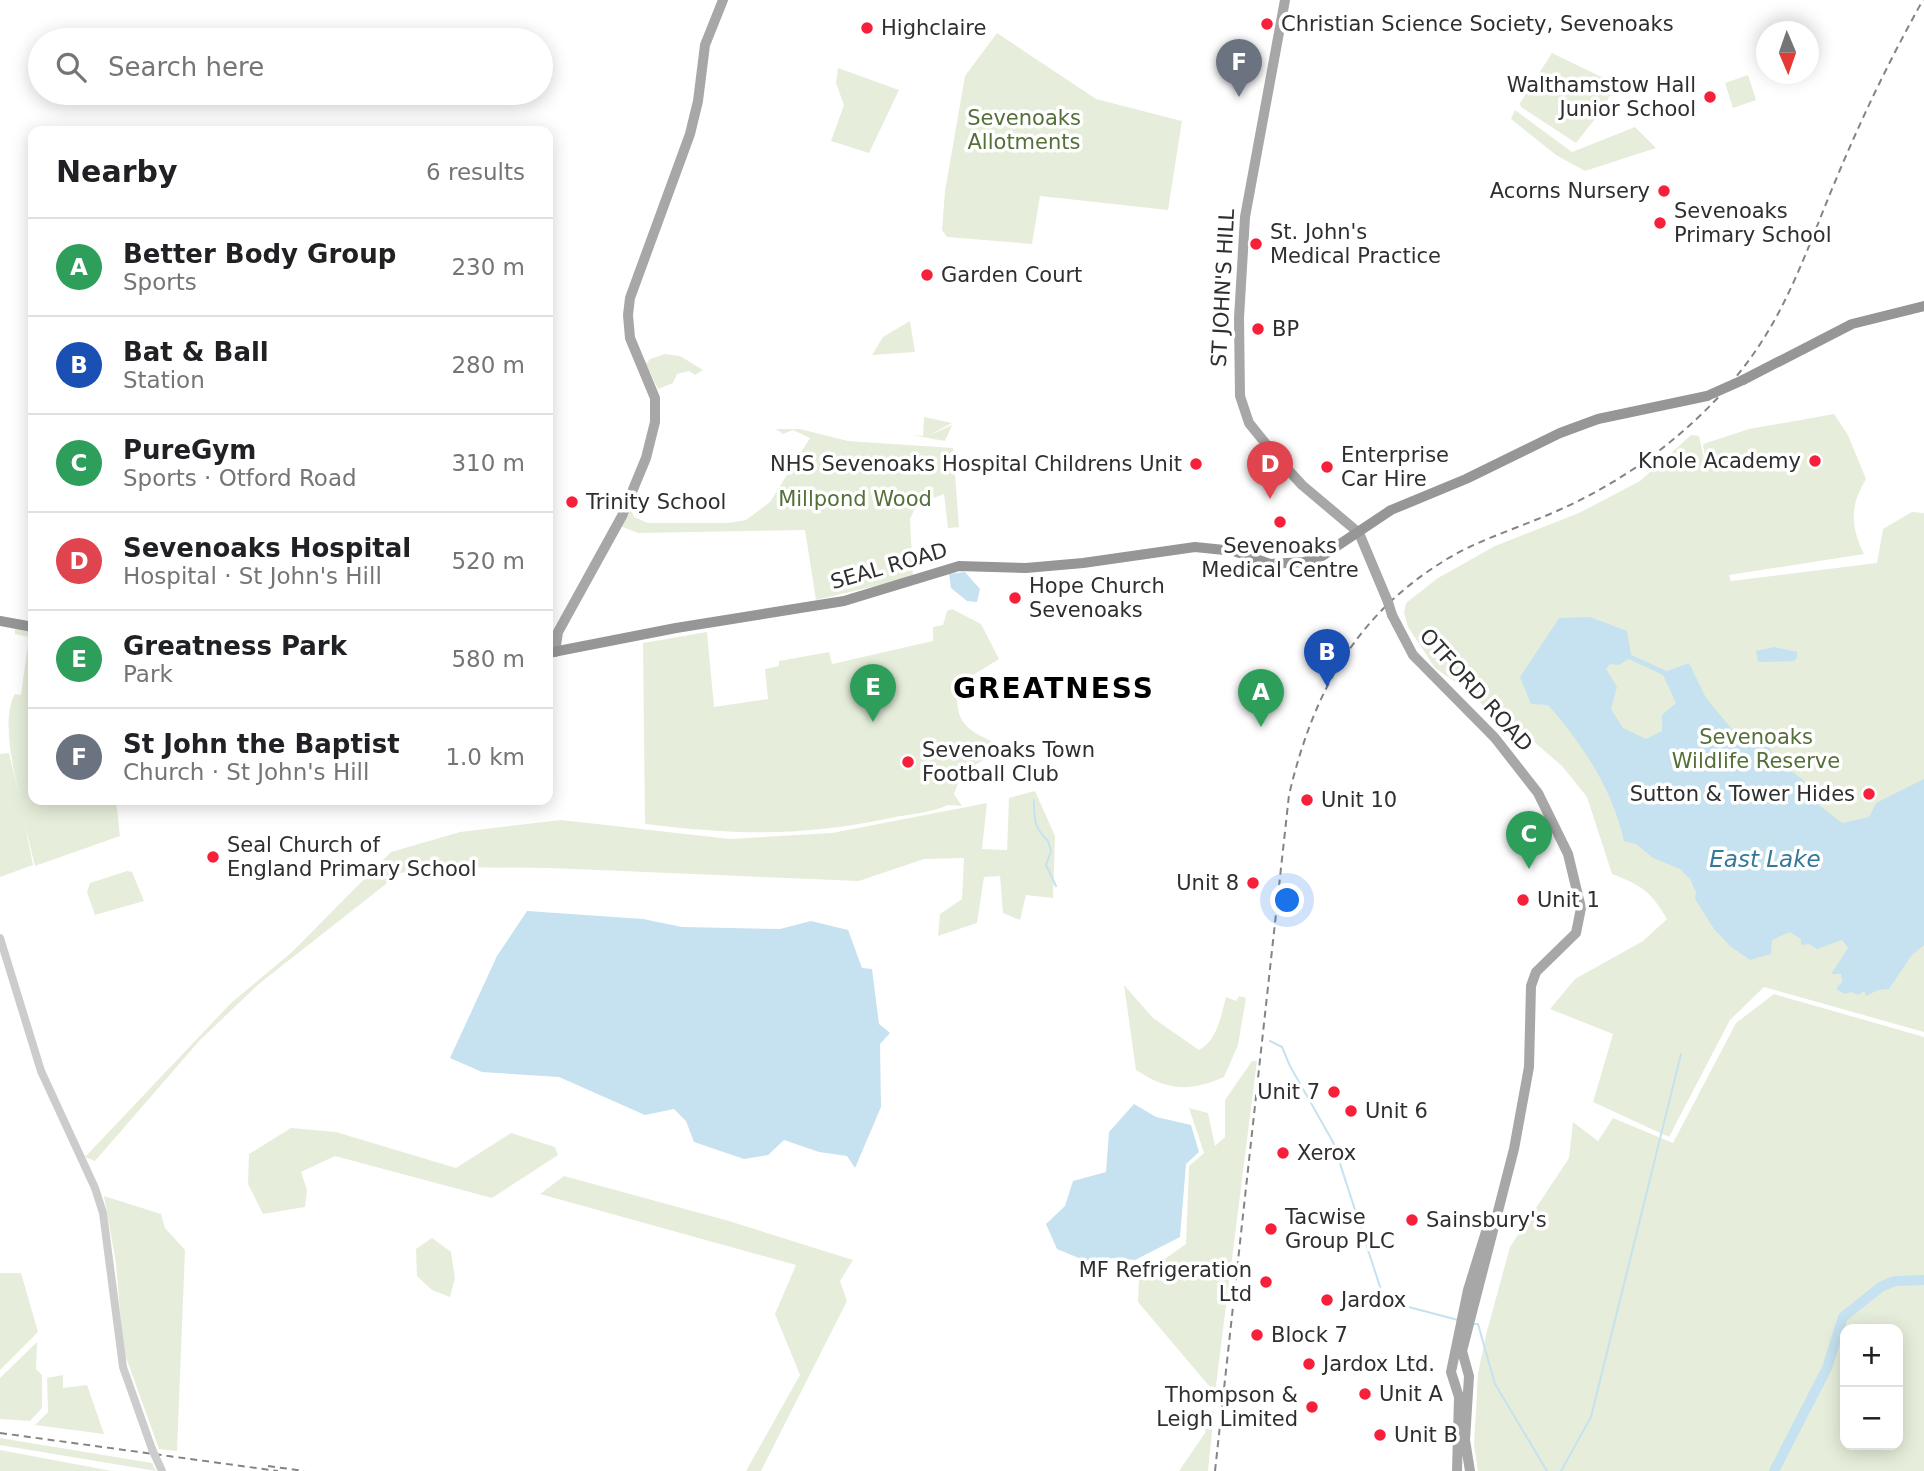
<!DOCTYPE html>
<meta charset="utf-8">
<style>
body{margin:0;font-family:"DejaVu Sans",sans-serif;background:#f2f2f2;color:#202124}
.controls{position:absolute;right:21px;bottom:21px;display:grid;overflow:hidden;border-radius:14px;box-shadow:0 4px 18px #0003}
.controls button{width:63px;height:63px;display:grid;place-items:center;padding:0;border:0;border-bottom:2px solid #e0e0e0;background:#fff;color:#202124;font:35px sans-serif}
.compass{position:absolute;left:1756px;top:21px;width:63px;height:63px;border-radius:50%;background:#fff;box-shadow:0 4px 18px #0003;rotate:178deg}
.you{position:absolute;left:1288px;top:901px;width:24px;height:24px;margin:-18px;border:5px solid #fff;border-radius:50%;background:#1a73e8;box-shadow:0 0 0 10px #1a73e833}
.badge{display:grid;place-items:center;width:46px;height:46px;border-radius:50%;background:#111827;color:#fff;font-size:23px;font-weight:700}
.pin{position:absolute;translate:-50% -58px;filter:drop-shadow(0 2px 4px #0008)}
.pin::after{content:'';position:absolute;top:37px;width:24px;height:21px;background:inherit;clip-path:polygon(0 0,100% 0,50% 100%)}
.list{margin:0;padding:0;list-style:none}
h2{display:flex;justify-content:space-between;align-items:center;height:91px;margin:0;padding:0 28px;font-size:30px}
h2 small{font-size:23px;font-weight:400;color:#757577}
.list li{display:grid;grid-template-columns:46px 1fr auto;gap:21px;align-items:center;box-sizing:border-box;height:98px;padding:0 28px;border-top:2px solid #e0e0e0}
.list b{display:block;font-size:26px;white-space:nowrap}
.list p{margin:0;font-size:23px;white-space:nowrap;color:#757577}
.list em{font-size:23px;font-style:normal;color:#757577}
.icon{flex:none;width:38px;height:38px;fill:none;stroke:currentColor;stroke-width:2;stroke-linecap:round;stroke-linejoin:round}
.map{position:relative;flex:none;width:1924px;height:1471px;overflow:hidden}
.search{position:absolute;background:#fff;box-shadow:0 4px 18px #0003;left:28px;top:28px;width:525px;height:77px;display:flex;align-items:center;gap:18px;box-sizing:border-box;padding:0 24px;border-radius:38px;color:#757577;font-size:26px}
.panel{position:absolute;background:#fff;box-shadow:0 4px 18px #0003;left:28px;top:126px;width:525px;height:679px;border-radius:14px}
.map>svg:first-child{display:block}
.green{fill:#e6eedb;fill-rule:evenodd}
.water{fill:#c6e1ef;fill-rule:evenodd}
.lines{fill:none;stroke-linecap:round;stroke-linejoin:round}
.stream{stroke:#c6e1ef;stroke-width:2}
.river{stroke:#c6e1ef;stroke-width:10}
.minor{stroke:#ccc;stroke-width:8}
.major{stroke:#a7a7a7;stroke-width:10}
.highway{stroke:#969696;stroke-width:10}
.rail{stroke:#848484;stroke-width:2;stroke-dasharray:7 5;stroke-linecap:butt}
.minor-bridge{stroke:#ccc;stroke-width:8}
.major-bridge{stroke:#a7a7a7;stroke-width:10}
.highway-bridge{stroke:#969696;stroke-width:10}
.poi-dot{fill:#f7203b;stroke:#fff;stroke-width:2.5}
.labels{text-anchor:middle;stroke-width:7;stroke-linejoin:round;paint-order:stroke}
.poi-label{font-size:21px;fill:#2f2f2f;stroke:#fff;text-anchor:start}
.park-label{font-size:21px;fill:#556f38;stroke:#fff}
.street-label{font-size:21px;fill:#2f2f2f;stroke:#fff}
.water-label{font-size:23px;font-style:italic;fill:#34789a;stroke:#fff}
.district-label{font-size:28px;font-weight:bold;letter-spacing:2px;fill:#000;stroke:#fff}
</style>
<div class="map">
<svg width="1924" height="1471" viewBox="0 0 1924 1471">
<rect width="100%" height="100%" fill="#fff"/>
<path class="green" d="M 997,33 L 1096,99 L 1182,121 L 1168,210 L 1040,196 L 1032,244 L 947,237 L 942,230 L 945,191 L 965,76 Z
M 1552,53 L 1616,84 L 1602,110 L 1576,143 L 1521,107 L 1520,103 Z
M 838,68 L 899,90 L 869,153 L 831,141 L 844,105 L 836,83 Z
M 1748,75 L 1756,100 L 1733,108 L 1725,83 Z
M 1515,110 L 1572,152 L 1635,127 L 1656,148 L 1585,171 L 1556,155 L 1511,119 Z
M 910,321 L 915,352 L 872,355 L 883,337 Z
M 665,354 L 680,356 L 703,370 L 695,375 L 689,371 L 677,374 L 673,383 L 658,389 L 646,364 L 650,359 Z
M 1834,414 L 1848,435 L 1866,479 C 1850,506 1850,525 1864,554 L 1729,575 L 1731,581 L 1877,563 L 1883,529 L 1912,512 L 1924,513 L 1924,1032 L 1764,987 L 1730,1020 L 1669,1137 L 1593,1102 L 1613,1034 L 1550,1009 L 1575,979 L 1643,941 L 1667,919 C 1650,891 1643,886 1612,874 L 1587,797 L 1562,766 L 1504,716 L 1486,709 L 1474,695 L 1435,668 L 1408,627 L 1404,613 L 1406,603 L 1438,578 L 1495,546 L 1579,513 L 1640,481 L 1691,435 L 1699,436 L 1708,476 L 1703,444 L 1749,429 Z
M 924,417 L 952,423 L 928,436 L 952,425 L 945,441 L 911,435 L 923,436 Z
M 776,429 L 800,429 L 848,441 L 953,448 L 959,527 L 948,528 L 944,494 L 917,504 L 910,519 L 913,577 L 816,600 L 805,530 L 638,533 L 620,526 L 631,508 L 634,517 L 648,523 L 728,523 L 746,520 L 770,502 L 810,438 L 793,430 L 783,434 Z
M 952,609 L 981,624 L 999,659 L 957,685 C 956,718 960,727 991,741 L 988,757 L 962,773 L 954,794 L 962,806 L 948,805 C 931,813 909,814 891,818 C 798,837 738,835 645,824 L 643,643 L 707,632 L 714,707 L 768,699 L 765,669 L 779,666 L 779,661 L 829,652 L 832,664 L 933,641 L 933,627 L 943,625 L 947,611 Z
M 15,627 L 33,630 L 33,800 L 116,800 L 120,836 L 35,866 L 25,825 L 33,865 L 0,877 L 0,754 L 9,753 L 21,804 C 15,775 0,719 15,694 L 21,695 L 29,637 L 15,634 Z
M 1035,791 L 1055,836 L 1053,898 L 1026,895 L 1020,920 L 1003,913 L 1000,876 L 984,877 L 977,923 L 938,936 L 940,914 L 962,899 L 964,858 L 924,859 L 859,881 L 550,868 L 441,867 L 400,873 L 260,983 L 200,1040 L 95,1161 L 85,1157 L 231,1003 L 292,952 L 391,852 L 460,832 L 561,820 L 730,839 L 832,833 L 987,803 L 982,849 L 1007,850 L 1009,798 Z
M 127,871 L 132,872 L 144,901 L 95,915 L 87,892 L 90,883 Z
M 1124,985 L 1153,1018 L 1199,1050 C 1217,1041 1221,1016 1226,997 L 1236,1001 L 1239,996 L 1246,998 L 1238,1045 L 1224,1077 C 1190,1092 1167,1091 1136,1070 Z
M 1774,994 L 1924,1037 L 1924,1471 L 1478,1471 L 1474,1445 L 1478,1373 L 1487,1331 L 1510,1247 L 1569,1158 L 1573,1122 L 1598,1141 L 1613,1118 L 1673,1143 L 1736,1023 ZM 1845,1329 L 1898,1329 L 1898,1445 L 1845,1445 Z
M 1252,1061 L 1257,1061 L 1215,1393 L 1138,1302 L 1139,1277 L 1186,1244 L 1189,1166 L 1204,1153 L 1189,1108 L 1208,1113 L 1215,1146 L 1225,1137 L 1225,1100 Z
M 291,1128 L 336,1132 L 456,1168 L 511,1133 L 555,1147 L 558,1155 L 492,1198 L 335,1156 L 301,1172 L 307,1190 L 305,1207 L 263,1214 L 248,1184 L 249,1154 Z
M 564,1176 L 729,1221 L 853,1260 L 840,1281 L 847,1301 L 761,1471 L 746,1471 L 800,1375 L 775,1314 L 796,1265 L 540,1194 Z
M 104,1196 L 161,1214 L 165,1228 L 185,1250 L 177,1451 L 159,1449 L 123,1349 L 116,1263 Z
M 432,1238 L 451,1252 L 455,1278 L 450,1297 L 432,1290 L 417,1276 L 416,1249 Z
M 0,1273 L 21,1273 L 38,1332 L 0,1370 Z
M 37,1342 L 36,1369 L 42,1375 L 42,1408 L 30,1421 L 0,1419 L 0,1378 Z
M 63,1375 L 63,1388 L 87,1385 L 104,1434 L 35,1425 L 48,1412 L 47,1378 Z
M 1208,1411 L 1214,1412 L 1208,1471 L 1179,1471 L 1205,1433 Z
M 0,1438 L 152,1463 L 156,1471 L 0,1445 Z
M 0,1450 L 112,1471 L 0,1471 Z"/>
<path class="water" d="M 965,572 L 980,589 L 977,602 L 967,601 L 951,588 L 949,574 Z
M 1590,617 L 1627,631 L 1631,655 L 1667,671 L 1689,663 L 1706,698 L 1745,745 L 1768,743 L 1774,759 L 1802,779 L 1819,805 L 1842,823 L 1869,817 L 1876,803 L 1924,779 L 1924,945 L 1911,956 L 1889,989 L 1878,990 L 1866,996 L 1864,991 L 1858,995 L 1851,992 L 1845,994 L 1836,989 L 1842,982 L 1841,974 L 1831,974 L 1848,948 L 1842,940 L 1817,949 L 1809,944 L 1801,945 L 1801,939 L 1790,932 L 1772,940 L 1771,954 L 1750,960 L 1730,946 L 1714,929 L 1695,899 L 1696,892 L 1690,879 L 1680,869 L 1653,858 L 1636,844 L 1624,841 C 1612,788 1583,745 1548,705 L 1531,704 L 1520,677 L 1559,618 ZM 1629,659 L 1663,675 L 1676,703 L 1662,715 L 1662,731 L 1646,739 L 1623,728 L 1611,709 L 1617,687 L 1606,669 L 1610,664 L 1619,665 Z
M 1774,647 L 1797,652 L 1797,658 L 1794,661 L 1758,662 L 1756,651 Z
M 527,911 L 643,919 L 682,927 L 780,929 L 811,921 L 848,930 L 862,968 L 872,969 L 879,1024 L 890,1033 L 880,1044 L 881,1107 L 855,1168 L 847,1156 L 819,1152 L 784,1140 L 768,1155 L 744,1159 L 694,1142 L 686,1121 L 674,1109 L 645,1115 L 559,1077 L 482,1072 L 450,1058 L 497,956 Z
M 1134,1104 L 1156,1117 L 1191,1125 L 1199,1152 L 1186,1164 L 1180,1237 L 1135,1260 L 1112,1258 L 1098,1266 L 1057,1249 L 1046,1224 L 1065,1206 L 1073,1181 L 1106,1172 L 1109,1132 Z"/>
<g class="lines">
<path class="stream" d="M 1034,800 C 1034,819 1034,828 1048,841 L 1051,851 L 1046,865 L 1056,886
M 1270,1041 L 1282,1047 L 1290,1066 L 1333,1142 L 1383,1296 L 1405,1306 L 1458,1320
M 1474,1324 L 1478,1324 L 1495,1384 L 1547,1471
M 1561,1471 L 1591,1417 L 1681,1054"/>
<path class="river" d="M 1774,1471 L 1827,1368 L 1843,1317 L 1882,1286 L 1895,1281 L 1924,1280"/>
<path class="minor" d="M 0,938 L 41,1071 L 95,1188 L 103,1213 L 123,1367 L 152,1449"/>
<path class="major" d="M 1285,0 L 1245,217 L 1239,318 L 1240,396 L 1249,423 L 1279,460 L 1302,485 L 1359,533 L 1388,602
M 1392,615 L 1413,655 L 1495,738 L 1538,793 L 1568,854 L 1581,908 L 1576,933 L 1536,972 L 1531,986 L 1529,1067 L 1514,1149 L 1462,1351 L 1469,1376 L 1465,1440 L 1470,1471
M 555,652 L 558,632 L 622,516 L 646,458 L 655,422 L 655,398 L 630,338 L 628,315 L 630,298 L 690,134 L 698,101 L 705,45 L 723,0
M 1457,1471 L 1459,1397 L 1451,1372 L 1468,1290 L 1489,1222"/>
<path class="highway" d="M 1743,380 L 1852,324 L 1924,306
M 0,621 L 33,627
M 548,653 L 676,628 L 844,601 L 959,566 L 1026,568 L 1083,563 L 1195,547 L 1234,551 L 1270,564 L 1304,562 L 1322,556 L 1391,510 L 1466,479 L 1560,433 L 1598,419 L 1707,396"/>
<path class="rail" d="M 0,1433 L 278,1471
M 268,1466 L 304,1471
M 1215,1471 L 1289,795 C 1313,693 1355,615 1447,559 C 1482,538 1522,527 1559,510 C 1629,479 1696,429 1743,368 C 1788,311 1809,243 1837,177 C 1862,117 1891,57 1923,0"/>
<path class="minor-bridge" d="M 152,1449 L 162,1471"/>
<path class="major-bridge" d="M 1388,602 L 1392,615"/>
<path class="highway-bridge" d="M 1707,396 L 1743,380"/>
</g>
<g class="poi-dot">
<circle cx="1267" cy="24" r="7"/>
<circle cx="867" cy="28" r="7"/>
<circle cx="1710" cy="97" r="7"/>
<circle cx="1664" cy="191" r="7"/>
<circle cx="1660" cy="223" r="7"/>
<circle cx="1256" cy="244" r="7"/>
<circle cx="927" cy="275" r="7"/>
<circle cx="1258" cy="329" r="7"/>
<circle cx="1815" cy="461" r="7"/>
<circle cx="1196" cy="464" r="7"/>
<circle cx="1327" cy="467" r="7"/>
<circle cx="572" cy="502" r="7"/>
<circle cx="1280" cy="522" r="7"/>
<circle cx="1015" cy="598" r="7"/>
<circle cx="908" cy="762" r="7"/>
<circle cx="1869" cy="794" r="7"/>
<circle cx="1307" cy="800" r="7"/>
<circle cx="213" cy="857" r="7"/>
<circle cx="1253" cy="883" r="7"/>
<circle cx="1523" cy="900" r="7"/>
<circle cx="1334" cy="1092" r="7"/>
<circle cx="1351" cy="1111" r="7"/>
<circle cx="1283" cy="1153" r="7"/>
<circle cx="1412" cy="1220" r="7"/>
<circle cx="1271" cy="1229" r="7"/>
<circle cx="1266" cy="1282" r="7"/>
<circle cx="1327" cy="1300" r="7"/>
<circle cx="1257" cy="1335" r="7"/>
<circle cx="1309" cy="1364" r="7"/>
<circle cx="1365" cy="1394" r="7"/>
<circle cx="1312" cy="1407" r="7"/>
<circle cx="1380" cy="1435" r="7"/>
</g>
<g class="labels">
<g class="poi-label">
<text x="1281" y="31">Christian Science Society, Sevenoaks</text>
<text x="881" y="35">Highclaire</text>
<text x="1696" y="92" text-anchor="end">Walthamstow Hall<tspan x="1696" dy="24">Junior School</tspan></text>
<text x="1650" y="198" text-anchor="end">Acorns Nursery</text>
<text x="1674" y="218">Sevenoaks<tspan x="1674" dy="24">Primary School</tspan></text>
<text x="1270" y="239">St. John's<tspan x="1270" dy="24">Medical Practice</tspan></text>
<text x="941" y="282">Garden Court</text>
<text x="1272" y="336">BP</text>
<text x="1341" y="462">Enterprise<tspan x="1341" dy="24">Car Hire</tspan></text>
<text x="1801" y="468" text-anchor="end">Knole Academy</text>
<text x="1182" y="471" text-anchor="end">NHS Sevenoaks Hospital Childrens Unit</text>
<text x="586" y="509">Trinity School</text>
<text x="1280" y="553" text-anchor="middle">Sevenoaks<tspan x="1280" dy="24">Medical Centre</tspan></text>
<text x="1029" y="593">Hope Church<tspan x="1029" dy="24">Sevenoaks</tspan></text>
<text x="922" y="757">Sevenoaks Town<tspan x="922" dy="24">Football Club</tspan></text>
<text x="1855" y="801" text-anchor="end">Sutton &amp; Tower Hides</text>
<text x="1321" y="807">Unit 10</text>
<text x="227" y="852">Seal Church of<tspan x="227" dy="24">England Primary School</tspan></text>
<text x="1239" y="890" text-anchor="end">Unit 8</text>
<text x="1537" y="907">Unit 1</text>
<text x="1320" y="1099" text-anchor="end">Unit 7</text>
<text x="1365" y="1118">Unit 6</text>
<text x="1297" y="1160">Xerox</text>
<text x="1285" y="1224">Tacwise<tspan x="1285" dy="24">Group PLC</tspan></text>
<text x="1426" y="1227">Sainsbury's</text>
<text x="1252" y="1277" text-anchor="end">MF Refrigeration<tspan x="1252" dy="24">Ltd</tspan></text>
<text x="1341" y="1307">Jardox</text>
<text x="1271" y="1342">Block 7</text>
<text x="1323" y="1371">Jardox Ltd.</text>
<text x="1379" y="1401">Unit A</text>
<text x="1298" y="1402" text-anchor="end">Thompson &amp;<tspan x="1298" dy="24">Leigh Limited</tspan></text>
<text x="1394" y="1442">Unit B</text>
</g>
<g class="park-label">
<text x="1024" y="125">Sevenoaks<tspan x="1024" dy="24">Allotments</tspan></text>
<text x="855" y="506">Millpond Wood</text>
<text x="1756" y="744">Sevenoaks<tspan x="1756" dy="24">Wildlife Reserve</tspan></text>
</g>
<g class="street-label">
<text transform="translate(1223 288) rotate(-87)" y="7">ST JOHN'S HILL</text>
<text transform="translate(889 566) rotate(-16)" y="7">SEAL ROAD</text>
<text transform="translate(1476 690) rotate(48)" y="7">OTFORD ROAD</text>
</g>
<g class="water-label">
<text x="1765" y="867">East Lake</text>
</g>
<g class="district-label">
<text x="1054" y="698">GREATNESS</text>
</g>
</g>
</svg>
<div class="controls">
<button>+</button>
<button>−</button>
</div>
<svg class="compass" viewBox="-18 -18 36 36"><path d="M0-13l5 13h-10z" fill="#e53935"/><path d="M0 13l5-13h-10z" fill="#757577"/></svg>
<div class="you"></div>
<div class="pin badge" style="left:1261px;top:727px;background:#2e9e5b">A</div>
<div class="pin badge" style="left:1327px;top:687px;background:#1a4fb4">B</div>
<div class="pin badge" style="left:1529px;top:869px;background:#2e9e5b">C</div>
<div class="pin badge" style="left:1270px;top:499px;background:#e0444e">D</div>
<div class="pin badge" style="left:873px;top:722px;background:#2e9e5b">E</div>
<div class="pin badge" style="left:1239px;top:97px;background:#6b7280">F</div>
<div class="search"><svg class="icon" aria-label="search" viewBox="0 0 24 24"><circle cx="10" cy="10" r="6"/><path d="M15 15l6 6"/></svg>Search here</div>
<section class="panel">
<h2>Nearby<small>6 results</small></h2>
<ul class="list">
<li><span class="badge" style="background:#2e9e5b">A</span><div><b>Better Body Group</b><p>Sports</p></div><em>230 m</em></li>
<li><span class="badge" style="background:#1a4fb4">B</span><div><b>Bat &amp; Ball</b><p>Station</p></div><em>280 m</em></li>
<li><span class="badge" style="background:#2e9e5b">C</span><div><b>PureGym</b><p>Sports · Otford Road</p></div><em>310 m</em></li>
<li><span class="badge" style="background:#e0444e">D</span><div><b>Sevenoaks Hospital</b><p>Hospital · St John's Hill</p></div><em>520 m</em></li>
<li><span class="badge" style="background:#2e9e5b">E</span><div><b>Greatness Park</b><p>Park</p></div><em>580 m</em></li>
<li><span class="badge" style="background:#6b7280">F</span><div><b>St John the Baptist</b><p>Church · St John's Hill</p></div><em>1.0 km</em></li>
</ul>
</section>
</div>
